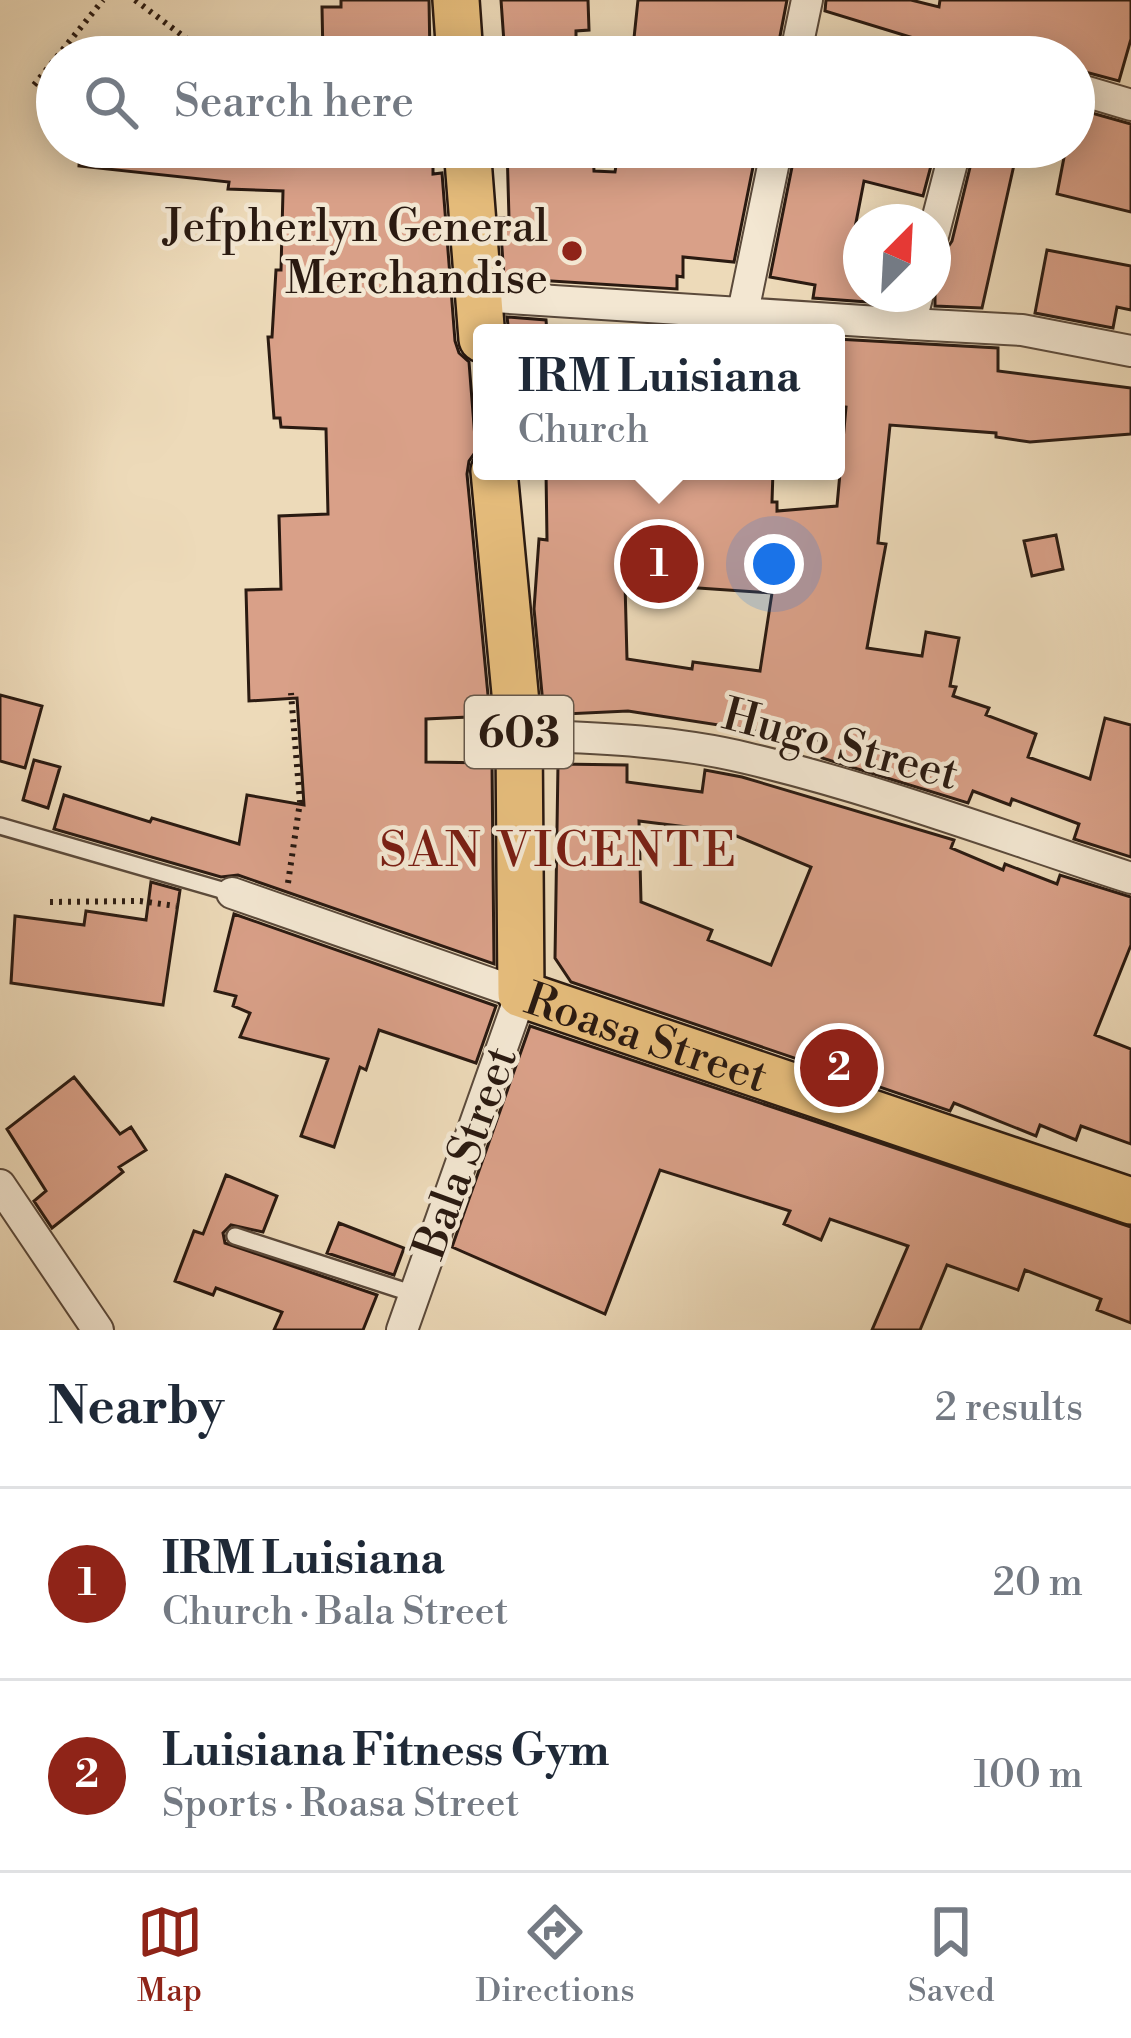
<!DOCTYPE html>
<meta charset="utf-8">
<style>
body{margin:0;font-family:"Libre Bodoni",serif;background:#f6f6f7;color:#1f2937}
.compass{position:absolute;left:843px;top:204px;width:108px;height:108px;border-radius:50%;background:#fff;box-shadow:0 6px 30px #0003;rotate:24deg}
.you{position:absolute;left:774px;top:564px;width:42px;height:42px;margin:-30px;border:9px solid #fff;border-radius:50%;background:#1a73e8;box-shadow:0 0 0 18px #1a73e833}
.badge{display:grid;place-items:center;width:78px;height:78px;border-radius:50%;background:#8f2418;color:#fff;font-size:39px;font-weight:700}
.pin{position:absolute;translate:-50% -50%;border:6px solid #fff;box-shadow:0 3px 12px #0006}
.popup{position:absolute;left:473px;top:324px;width:372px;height:156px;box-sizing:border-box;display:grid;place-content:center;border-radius:12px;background:#fff;filter:drop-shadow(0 3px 9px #0005);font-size:39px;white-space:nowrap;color:#747a83}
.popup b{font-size:45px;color:#1f2937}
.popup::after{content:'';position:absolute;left:50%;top:100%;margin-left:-24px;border:24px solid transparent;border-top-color:#fff}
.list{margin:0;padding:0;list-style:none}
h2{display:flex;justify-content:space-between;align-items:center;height:156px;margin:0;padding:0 48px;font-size:51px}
h2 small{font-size:39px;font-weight:400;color:#747a83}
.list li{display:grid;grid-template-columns:78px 1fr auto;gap:36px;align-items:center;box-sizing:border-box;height:192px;padding:0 48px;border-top:3px solid #e0e1e3}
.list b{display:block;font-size:45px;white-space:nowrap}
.list p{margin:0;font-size:39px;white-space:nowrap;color:#747a83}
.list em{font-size:39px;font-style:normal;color:#747a83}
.icon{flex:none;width:66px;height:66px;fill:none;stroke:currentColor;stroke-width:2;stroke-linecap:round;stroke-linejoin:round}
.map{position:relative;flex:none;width:1131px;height:1330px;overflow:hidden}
.search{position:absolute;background:#fff;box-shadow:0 6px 30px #0003;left:36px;right:36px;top:36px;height:132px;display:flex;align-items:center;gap:30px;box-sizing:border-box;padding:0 42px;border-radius:66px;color:#747a83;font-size:45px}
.sheet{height:540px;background:#fff}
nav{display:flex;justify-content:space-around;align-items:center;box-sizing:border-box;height:168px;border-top:3px solid #e0e1e3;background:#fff;font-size:33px;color:#747a83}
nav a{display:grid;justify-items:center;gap:6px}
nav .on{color:#8f2418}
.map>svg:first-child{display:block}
.building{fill:#d9a088;stroke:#2a1a11;stroke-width:3;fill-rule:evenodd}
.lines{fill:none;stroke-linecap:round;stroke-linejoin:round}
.service-casing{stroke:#5b4a3b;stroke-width:20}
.minor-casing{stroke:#5b4a3b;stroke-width:34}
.primary-casing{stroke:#2a1a11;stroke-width:50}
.path{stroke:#2a1a11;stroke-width:6;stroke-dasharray:3 6;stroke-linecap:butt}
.service{stroke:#f3e7d2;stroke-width:15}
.minor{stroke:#f3e7d2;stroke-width:30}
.primary{stroke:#e6bd7c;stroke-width:45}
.poi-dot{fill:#8f2418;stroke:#f3e7d2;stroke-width:4.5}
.labels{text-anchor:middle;stroke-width:9;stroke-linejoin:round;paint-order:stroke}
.shield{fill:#f3e7d2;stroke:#66584b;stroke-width:3}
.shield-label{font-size:42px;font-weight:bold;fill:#2a1a11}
.poi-label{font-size:45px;fill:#2a1a11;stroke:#f3e7d2;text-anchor:end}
.street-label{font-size:45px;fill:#2a1a11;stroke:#f3e7d2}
.neighbourhood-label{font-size:48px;letter-spacing:3px;fill:#7a1f14;stroke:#f3e7d2}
</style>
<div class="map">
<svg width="1131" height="1330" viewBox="0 0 1131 1330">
<rect width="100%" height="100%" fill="#eddab9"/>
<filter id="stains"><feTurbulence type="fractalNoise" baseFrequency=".00167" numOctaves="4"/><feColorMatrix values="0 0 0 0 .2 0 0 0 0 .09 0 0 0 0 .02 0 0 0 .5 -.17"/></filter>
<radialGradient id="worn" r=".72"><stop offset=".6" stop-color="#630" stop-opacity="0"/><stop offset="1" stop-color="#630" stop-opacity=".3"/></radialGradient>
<path class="building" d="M 341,0 L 429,0 L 430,57 L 323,57 L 322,7 L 341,7 Z
M 501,0 L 588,0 L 589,30 L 576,31 L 576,57 L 505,57 Z
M 638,0 L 787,0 L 776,57 L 632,57 Z
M 826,0 L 911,0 L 939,7 L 940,0 L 1131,0 L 1131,39 L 1119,81 L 1074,69 L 1074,57 L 1004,57 L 971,47 L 969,55 L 825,11 Z
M 1074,108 L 1131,124 L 1131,212 L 1057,194 L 1066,147 L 1074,147 Z
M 80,147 L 433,147 L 433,174 L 442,173 L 455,341 L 459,353 L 469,362 L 476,451 L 469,461 L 467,474 L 490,716 L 426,719 L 426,762 L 492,763 L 494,964 L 238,875 L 221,877 L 54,829 L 64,795 L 150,822 L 152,818 L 239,844 L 247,795 L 304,805 L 297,698 L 249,701 L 246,590 L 281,589 L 279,516 L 328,514 L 326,429 L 281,427 L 280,418 L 274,418 L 268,337 L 272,337 L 276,270 L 281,270 L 283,191 L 228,189 L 229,182 L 79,166 Z
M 507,147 L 593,147 L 594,171 L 615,172 L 619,147 L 757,147 L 734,262 L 683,257 L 683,277 L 677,276 L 677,289 L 504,278 L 500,218 L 509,218 Z
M 796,147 L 936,147 L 923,196 L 864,181 L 853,238 L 861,240 L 861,294 L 898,294 L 895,304 L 813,298 L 815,285 L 770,277 Z
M 975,147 L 1018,147 L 982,308 L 935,306 L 935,255 L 946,250 L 952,241 Z
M 1047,250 L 1131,266 L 1131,310 L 1117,307 L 1113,328 L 1035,313 Z
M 507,317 L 546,320 L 547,333 L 509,333 Z
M 836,339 L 998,348 L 998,371 L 1131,388 L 1131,434 L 1030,442 L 996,437 L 996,433 L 890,425 L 878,543 L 886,544 L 867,648 L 922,656 L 926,632 L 959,638 L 950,686 L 956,687 L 953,696 L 989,708 L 986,715 L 1036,734 L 1028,757 L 1090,779 L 1105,718 L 1131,725 L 1131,857 L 1074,839 L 1079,824 L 1012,799 L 1010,805 L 973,791 L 968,803 L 822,758 L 823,741 L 628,711 L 544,715 L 534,609 L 539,539 L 547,540 L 546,471 L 773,471 L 772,502 L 777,502 L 777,511 L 837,506 L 846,407 L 836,406 ZM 625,583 L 772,593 L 760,671 L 693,662 L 692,669 L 627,659 Z
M 1056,535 L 1063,569 L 1032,576 L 1024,541 Z
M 0,695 L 42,706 L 25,768 L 0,761 Z
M 34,760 L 60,767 L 48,808 L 23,800 Z
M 558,764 L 627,765 L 627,782 L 702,792 L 705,770 L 742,777 L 954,840 L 951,848 L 1003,870 L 1005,864 L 1057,884 L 1060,875 L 1131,897 L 1131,945 L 1095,1035 L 1131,1049 L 1131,1144 L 1081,1126 L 1076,1140 L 1040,1125 L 1036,1136 L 954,1103 L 950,1111 L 571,982 L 555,958 ZM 639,821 L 727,832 L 811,867 L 771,965 L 708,940 L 712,930 L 641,902 Z
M 151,882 L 180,890 L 163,1005 L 11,983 L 15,916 L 84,925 L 86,911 L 146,920 Z
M 234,914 L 496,1006 L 476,1063 L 379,1030 L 366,1070 L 360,1067 L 334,1147 L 301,1136 L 328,1059 L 240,1037 L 250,1013 L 233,1006 L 236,996 L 215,991 Z
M 530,1026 L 1131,1227 L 1131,1323 L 1097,1310 L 1101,1299 L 1025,1270 L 1018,1290 L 947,1265 L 920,1330 L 872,1330 L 908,1246 L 830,1219 L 821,1240 L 784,1224 L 790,1211 L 660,1170 L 605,1314 L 452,1247 Z
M 74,1077 L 120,1134 L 131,1127 L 146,1150 L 119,1167 L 123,1172 L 52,1228 L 34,1201 L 46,1191 L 7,1129 Z
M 226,1175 L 277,1196 L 263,1232 L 231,1225 L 223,1233 L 225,1243 L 377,1295 L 363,1330 L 274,1330 L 282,1312 L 216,1288 L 213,1295 L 175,1281 L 194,1231 L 203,1234 Z
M 339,1223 L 404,1248 L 394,1275 L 327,1253 Z"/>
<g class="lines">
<g class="service-casing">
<path id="service" d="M 0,826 L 232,893
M 235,1236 L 414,1294"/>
</g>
<g class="minor-casing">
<path id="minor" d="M 795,57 L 807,0
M 1074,88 L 1131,105
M 933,236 L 956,147
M 478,296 L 910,324 L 918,294
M 743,312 L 777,147
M 910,324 L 1022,330 L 1131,351
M 519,735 C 595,738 672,740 746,758 C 877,789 1004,837 1131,878
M 232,893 L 521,994 L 402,1330
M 0,1185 L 98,1330"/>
</g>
<g class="primary-casing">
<g id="primary">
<path d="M 456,0 L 460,57"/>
<path d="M 467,147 L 482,339"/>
<path id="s1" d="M 494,471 L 519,735 L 521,994 L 1131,1201"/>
</g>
</g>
<path class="path" d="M 135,0 L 211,57
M 34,85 L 103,0
M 288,883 L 300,802 L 291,693
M 50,902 L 140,901 L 176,906"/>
<use href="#service" class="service"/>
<use href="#minor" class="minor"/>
<use href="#primary" class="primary"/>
</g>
<circle class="poi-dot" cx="572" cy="251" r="12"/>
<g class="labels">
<rect class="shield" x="465" y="696" width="108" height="72" rx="9"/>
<g class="shield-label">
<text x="519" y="747">603</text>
</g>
<g class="poi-label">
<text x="548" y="241">Jefpherlyn General<tspan x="548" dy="52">Merchandise</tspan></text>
</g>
<g class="street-label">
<text transform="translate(841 743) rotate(15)" y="16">Hugo Street</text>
<text dy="16" stroke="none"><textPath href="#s1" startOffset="657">Roasa Street</textPath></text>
<text transform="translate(464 1152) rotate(-70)" y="16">Bala Street</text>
</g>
<g class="neighbourhood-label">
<text x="559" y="866">SAN VICENTE</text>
</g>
</g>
<rect width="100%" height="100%" filter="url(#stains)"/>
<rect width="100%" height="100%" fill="url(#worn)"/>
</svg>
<svg class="compass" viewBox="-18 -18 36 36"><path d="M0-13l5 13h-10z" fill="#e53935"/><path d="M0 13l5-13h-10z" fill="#747a83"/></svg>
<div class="you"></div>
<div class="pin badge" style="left:659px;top:564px">1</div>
<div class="popup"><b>IRM Luisiana</b>Church</div>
<div class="pin badge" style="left:839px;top:1068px">2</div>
<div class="search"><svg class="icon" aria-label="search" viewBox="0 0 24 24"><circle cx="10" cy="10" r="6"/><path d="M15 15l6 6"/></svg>Search here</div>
</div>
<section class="sheet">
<h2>Nearby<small>2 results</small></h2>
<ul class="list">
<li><span class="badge">1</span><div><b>IRM Luisiana</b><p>Church · Bala Street</p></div><em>20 m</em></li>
<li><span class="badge">2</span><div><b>Luisiana Fitness Gym</b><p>Sports · Roasa Street</p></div><em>100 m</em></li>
</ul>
</section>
<nav>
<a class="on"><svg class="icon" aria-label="map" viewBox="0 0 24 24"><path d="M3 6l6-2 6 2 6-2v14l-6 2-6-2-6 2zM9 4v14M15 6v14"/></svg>Map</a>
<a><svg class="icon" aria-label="directions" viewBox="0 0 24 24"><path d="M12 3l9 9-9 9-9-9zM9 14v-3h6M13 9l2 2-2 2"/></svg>Directions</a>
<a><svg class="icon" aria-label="saved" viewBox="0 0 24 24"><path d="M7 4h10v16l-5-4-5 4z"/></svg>Saved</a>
</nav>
